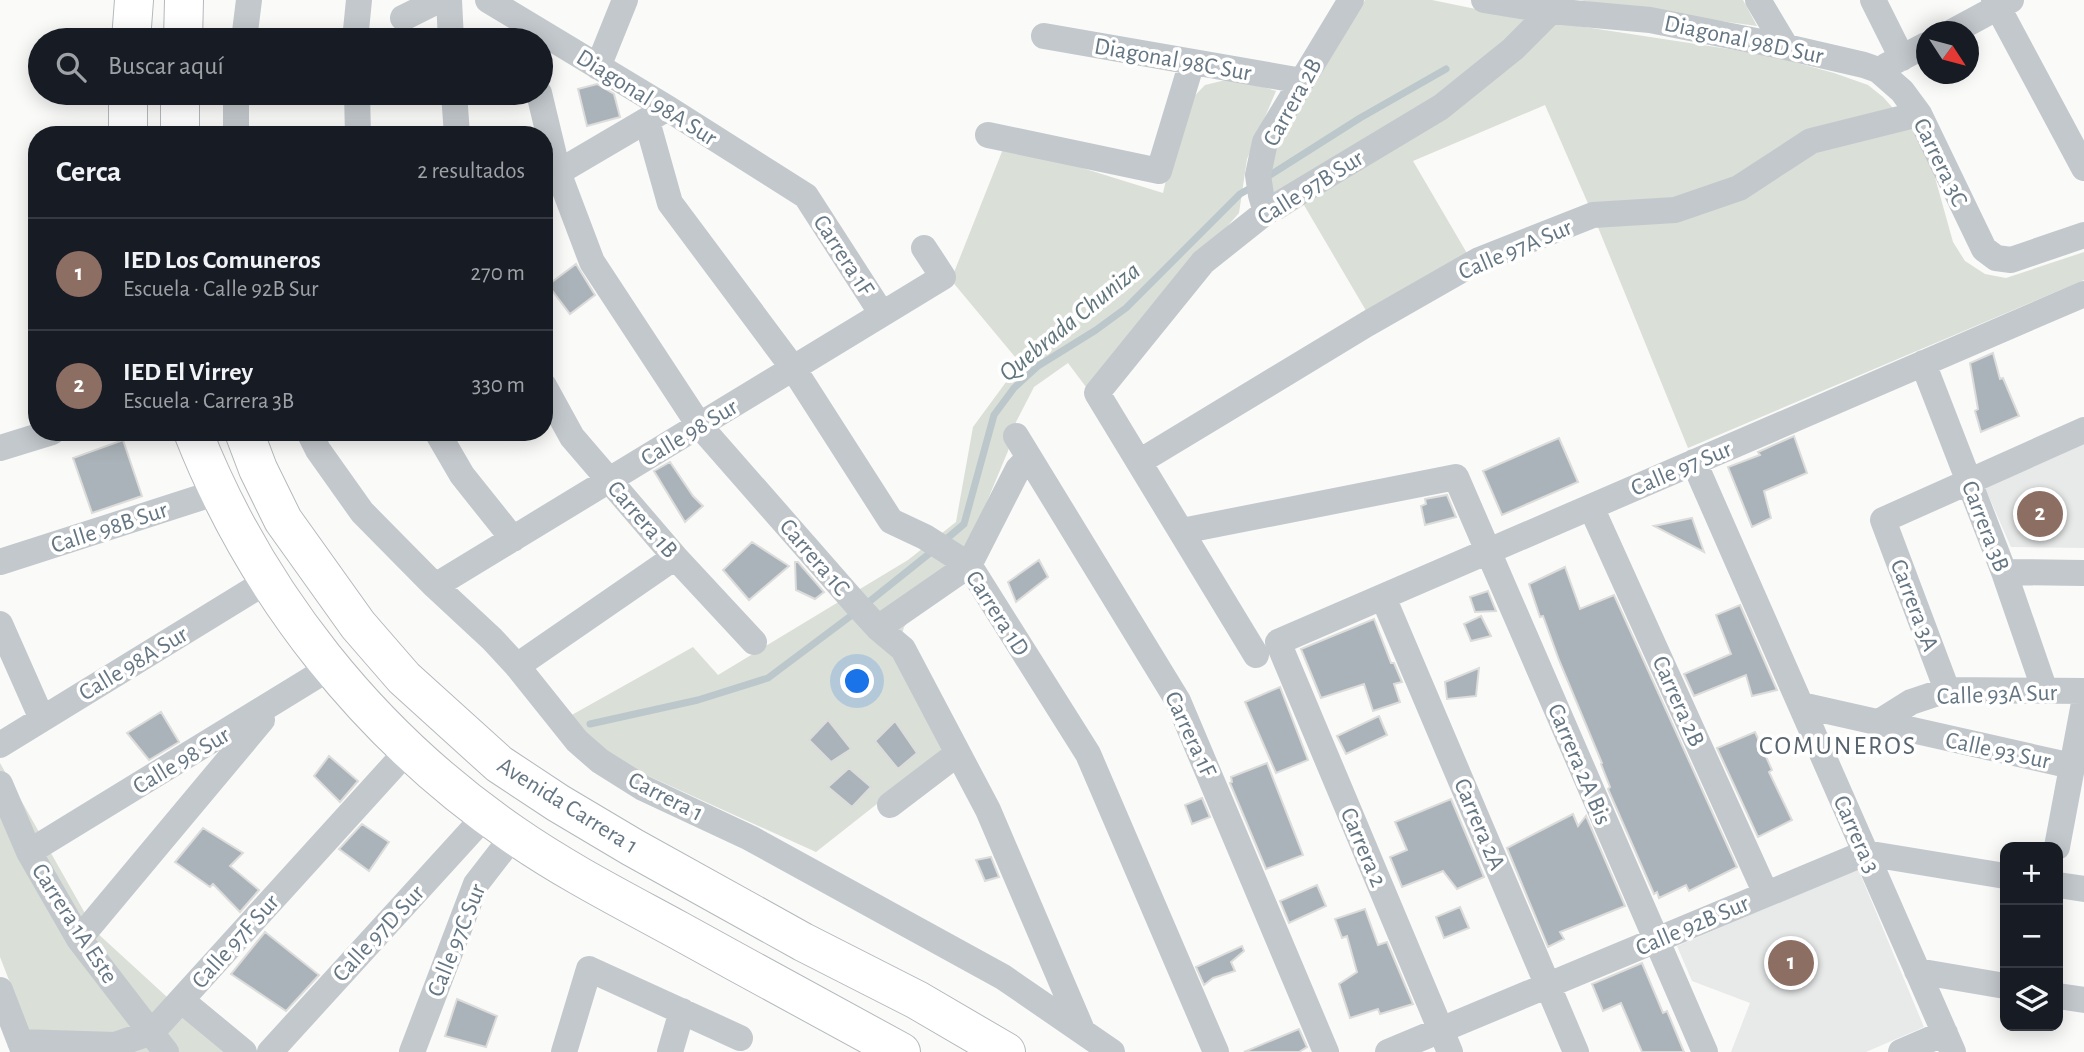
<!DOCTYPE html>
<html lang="es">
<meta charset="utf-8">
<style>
body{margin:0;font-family:"Alegreya Sans",sans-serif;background:#242831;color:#f1f3f6}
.controls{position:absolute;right:21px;bottom:21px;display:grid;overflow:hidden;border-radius:14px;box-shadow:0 4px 18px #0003}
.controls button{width:63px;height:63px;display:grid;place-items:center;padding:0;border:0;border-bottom:2px solid #363941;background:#171b24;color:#f1f3f6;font:35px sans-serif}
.compass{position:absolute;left:1916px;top:21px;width:63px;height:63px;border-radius:50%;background:#171b24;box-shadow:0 4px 18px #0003;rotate:126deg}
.you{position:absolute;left:858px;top:682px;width:24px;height:24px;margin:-18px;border:5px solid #fff;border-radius:50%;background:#1a73e8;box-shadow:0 0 0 10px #1a73e833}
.badge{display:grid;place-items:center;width:46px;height:46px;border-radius:50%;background:#e4572e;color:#fff;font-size:23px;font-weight:700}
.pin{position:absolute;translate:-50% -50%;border:4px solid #fff;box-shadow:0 2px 7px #0006}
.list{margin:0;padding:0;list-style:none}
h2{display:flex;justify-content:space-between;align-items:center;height:91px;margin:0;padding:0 28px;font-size:30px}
h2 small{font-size:23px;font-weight:400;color:#9ea1a6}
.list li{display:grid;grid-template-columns:46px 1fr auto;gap:21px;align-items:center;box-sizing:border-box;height:112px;padding:0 28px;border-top:2px solid #363941}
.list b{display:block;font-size:26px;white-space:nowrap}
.list p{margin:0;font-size:23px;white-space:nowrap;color:#9ea1a6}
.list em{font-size:23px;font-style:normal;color:#9ea1a6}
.icon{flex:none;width:38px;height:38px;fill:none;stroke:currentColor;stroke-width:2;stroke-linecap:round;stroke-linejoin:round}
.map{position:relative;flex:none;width:2084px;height:1052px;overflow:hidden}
.search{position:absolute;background:#171b24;box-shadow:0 4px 18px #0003;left:28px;top:28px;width:525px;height:77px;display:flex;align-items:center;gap:18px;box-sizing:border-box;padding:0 24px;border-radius:38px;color:#9ea1a6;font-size:26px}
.panel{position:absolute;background:#171b24;box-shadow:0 4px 18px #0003;left:28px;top:126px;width:525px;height:315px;border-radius:28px}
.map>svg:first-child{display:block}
.built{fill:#e8e9e9}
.green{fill:#dadfd7}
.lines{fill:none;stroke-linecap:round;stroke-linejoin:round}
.stream{stroke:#bbc7cb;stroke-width:7}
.building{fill:#aab3b9;stroke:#dcdcda;stroke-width:2}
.highway-casing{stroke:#b4b9bd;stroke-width:40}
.minor{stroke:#c3c8cc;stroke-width:26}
.highway{stroke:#fff;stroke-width:38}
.labels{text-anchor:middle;stroke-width:7;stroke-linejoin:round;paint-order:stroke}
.street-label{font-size:24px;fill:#657683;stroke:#fff}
.water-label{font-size:26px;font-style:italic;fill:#60757c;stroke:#fff}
.neighbourhood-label{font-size:26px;letter-spacing:2px;fill:#57646e;stroke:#fff}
</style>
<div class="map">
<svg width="2084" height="1052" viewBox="0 0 2084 1052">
<rect width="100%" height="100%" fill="#fafaf8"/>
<path class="built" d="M 2084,436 L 2084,548 L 2011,547 L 1982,481 Z
M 1858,869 L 1924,1027 L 1866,1052 L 1731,1052 L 1750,1003 L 1692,981 L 1677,946 Z"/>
<path class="green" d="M 1365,0 L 1432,0 L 1500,14 L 1768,55 L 1834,73 L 1868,85 L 1883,97 L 1910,127 L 1929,156 L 1953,242 L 1965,261 L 1985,274 L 2006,278 L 2084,252 L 2084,280 L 1688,448 L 1593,215 L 1545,105 L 1413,161 L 1468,255 L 1368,314 L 1304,205 L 1282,219 L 1269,184 L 1273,159 L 1283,130 L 1309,95 Z
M 1580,0 L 1743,0 L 1757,26 L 1603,5 Z
M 1234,78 L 1276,91 L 1247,159 L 1239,213 L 1086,387 L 1068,363 L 1034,387 L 1016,422 L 1008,451 L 958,571 L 919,608 L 904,627 L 898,648 L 948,748 L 816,852 L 611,759 L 561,721 L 693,647 L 718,675 L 908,560 L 956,522 L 973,427 L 1020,363 L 951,280 L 1005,144 L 1163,193 L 1182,109 L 1205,85 Z
M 0,763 L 95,931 L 227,1052 L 37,1052 L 0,957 Z"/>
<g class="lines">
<path class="stream" d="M 1264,179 L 1360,118 L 1446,69
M 944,541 L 964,524 L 994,415 L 1014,388 L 1038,366 L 1096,330 L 1126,308 L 1240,194 L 1254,186
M 865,605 L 935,549
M 590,724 L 698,700 L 768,678 L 856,612"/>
</g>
<path class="building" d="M 597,84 L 614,94 L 620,117 L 587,126 L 578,89 Z
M 576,264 L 595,295 L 570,314 L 548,285 Z
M 1993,353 L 2000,379 L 2003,378 L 2019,416 L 1981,432 L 1975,411 L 1978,409 L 1970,363 Z
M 1794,436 L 1807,473 L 1764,491 L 1771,518 L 1752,527 L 1728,467 L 1760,455 L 1758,452 Z
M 1559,438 L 1578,482 L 1502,515 L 1483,471 Z
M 123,440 L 142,496 L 92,513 L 73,458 Z
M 670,462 L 693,496 L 703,506 L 685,522 L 654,471 Z
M 1447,495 L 1456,517 L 1425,525 L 1421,506 L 1426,504 L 1425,499 Z
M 1692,518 L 1704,552 L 1654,526 Z
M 752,542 L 789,566 L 749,600 L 723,570 Z
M 1039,560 L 1048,577 L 1016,602 L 1008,582 Z
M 795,562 L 798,562 L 824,592 L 815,599 L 796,590 Z
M 1565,567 L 1580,609 L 1614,595 L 1737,867 L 1689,891 L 1686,885 L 1659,898 L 1657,892 L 1654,894 L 1608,789 L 1610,787 L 1601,764 L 1602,763 L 1559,660 L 1543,616 L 1540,617 L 1529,584 Z
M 1488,591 L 1496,611 L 1475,612 L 1470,597 Z
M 1740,605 L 1777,690 L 1752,696 L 1746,675 L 1694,696 L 1684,674 L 1731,654 L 1716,615 Z
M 1481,616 L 1491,636 L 1471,641 L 1464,624 Z
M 1374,619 L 1391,663 L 1394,663 L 1402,682 L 1394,684 L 1400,702 L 1373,711 L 1364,684 L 1321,698 L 1301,649 Z
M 1479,668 L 1476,696 L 1447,699 L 1445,682 Z
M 1280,687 L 1308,760 L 1276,773 L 1245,702 Z
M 161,712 L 179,742 L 149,760 L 127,733 Z
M 1379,716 L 1387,735 L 1346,754 L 1337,736 Z
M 828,720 L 851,749 L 831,762 L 809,740 Z
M 895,721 L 917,753 L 898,769 L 875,741 Z
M 1755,732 L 1772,770 L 1769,772 L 1792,820 L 1758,837 L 1717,748 Z
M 329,756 L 358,781 L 340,802 L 314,776 Z
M 1267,763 L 1303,855 L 1266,869 L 1230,783 L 1232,782 L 1231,777 Z
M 849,768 L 871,787 L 852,807 L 828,787 Z
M 1202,798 L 1210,817 L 1192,824 L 1185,805 Z
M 1451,799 L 1484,877 L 1457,889 L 1443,871 L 1402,887 L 1390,857 L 1407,850 L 1395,822 Z
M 1573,814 L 1578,826 L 1586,816 L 1625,906 L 1560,932 L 1564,939 L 1548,947 L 1507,848 Z
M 362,824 L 389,842 L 369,871 L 339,849 Z
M 203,828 L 243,853 L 230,866 L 259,890 L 240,912 L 213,884 L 210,887 L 175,862 Z
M 991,857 L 999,877 L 985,881 L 976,860 Z
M 1317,885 L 1326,906 L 1289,923 L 1280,901 Z
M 1460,907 L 1469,928 L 1444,938 L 1436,917 Z
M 1365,909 L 1378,945 L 1387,942 L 1413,1004 L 1380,1014 L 1378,1009 L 1350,1018 L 1339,984 L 1357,972 L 1347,936 L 1342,938 L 1335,919 Z
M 265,932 L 319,975 L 286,1011 L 231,974 Z
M 1242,946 L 1244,951 L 1231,962 L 1235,971 L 1213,978 L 1204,985 L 1196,967 Z
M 1642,963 L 1663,1013 L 1667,1011 L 1684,1052 L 1642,1052 L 1621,1003 L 1603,1011 L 1592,984 Z
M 457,999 L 497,1016 L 486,1047 L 445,1036 Z
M 1299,1029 L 1307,1047 L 1299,1052 L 1244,1052 Z"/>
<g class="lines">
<g class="highway-casing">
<path id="highway" d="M 131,40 L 134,0
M 183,40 L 184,0
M 128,93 L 128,135
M 180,135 L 180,93
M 193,432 C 257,595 370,736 514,835 C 566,871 623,900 678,930 C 752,971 826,1011 901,1052
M 244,432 L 258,469 L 283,520 L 358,625 L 404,678 L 499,764 L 558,803 L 632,847 L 803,942 L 917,1000 L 1006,1052"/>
</g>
<path class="minor" d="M 449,0 L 451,40
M 488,0 L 667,108 L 806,196 L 882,314
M 1484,0 L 1551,11 L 1650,20 L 1786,47 L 1864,65 L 1878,70 L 1902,91 L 1919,114 L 1984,249 L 1996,258 L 2011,260 L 2084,235
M 1758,0 L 1786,47
M 1873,0 L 1902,58
M 1994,0 L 2084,168
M 403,18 L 439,0
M 1952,32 L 2011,0
M 1044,36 L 1302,81
M 244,40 L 249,0
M 355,40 L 359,0
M 1886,66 L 1926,45
M 598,67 L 625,0
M 236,93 L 236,135
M 357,93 L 358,135
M 454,93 L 457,135
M 539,93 L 558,172 L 592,262 L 699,425 L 856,604 L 878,628 L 903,649 L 988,810 L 1082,1030
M 647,121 L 670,203 L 793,368 L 891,521 L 925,537 L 969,565 L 1088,754 L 1216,1052
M 988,135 L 1159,171 L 1192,62
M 545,180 L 659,113
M 1266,212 L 1261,195 L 1258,175 L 1265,142 L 1351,0
M 1923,363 L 2004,572 L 2045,691
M 544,386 L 572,437 L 675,557 L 754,642
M 309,432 L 318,450 L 362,512 L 435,586 L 492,639 L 517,666 L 577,741 L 600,761 L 643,788 L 750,838 L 1003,977 L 1112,1052
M 437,432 L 462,475 L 513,539
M 1016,436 L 1178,701 L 1326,1052
M 0,448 L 52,432
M 1139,462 L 1367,324 L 1479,260 L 1593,215 L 1675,210 L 1739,188 L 1811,141 L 1919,114
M 1694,462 L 1953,1052
M 1591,507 L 1766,894
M 1182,531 L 1456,477 L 1705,1052
M 0,562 L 218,492
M 2004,572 L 2084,573
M 435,586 L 943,277 L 924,248
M 1383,597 L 1576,1052
M 0,624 L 42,719
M 878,628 L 969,565 L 1018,469 L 1029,458
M 1256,655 L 1097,393 L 1203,262 L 1266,212 L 1441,107 L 1513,49 L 1551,11
M 517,666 L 675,557
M 1947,690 L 1883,520 L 2084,430
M 1801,705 L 2072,766
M 1876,724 L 1911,702 L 1947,690 L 2084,691
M 0,745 L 267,581
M 0,784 L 29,852 L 79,939 L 166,1052
M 890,805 L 957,754
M 2057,847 L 2084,703
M 29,852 L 331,667
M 2058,885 L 2084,889
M 79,939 L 262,720
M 1917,971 L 2005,986
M 0,990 L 24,1052
M 2058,996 L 2084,1000
M 181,1000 L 244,1052
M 20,1042 L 115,1045 L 152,1032 L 408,750
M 270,1052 L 486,815
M 412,1052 L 476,884 L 514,835
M 564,1052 L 589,969 L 740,1038
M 670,1052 L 682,1011
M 1388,1052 L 1865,853 L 2005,876
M 1450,1052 L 1278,642 L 2084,294
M 1901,1052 L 1945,1033"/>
<use href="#highway" class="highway"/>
</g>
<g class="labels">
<g class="street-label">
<text transform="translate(1744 39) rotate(12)" y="8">Diagonal 98D Sur</text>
<text transform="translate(1173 59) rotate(10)" y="8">Diagonal 98C Sur</text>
<text transform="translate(647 97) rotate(32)" y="8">Diagonal 98A Sur</text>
<text transform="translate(1292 102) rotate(-61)" y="8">Carrera 2B</text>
<text transform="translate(1941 162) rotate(64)" y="8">Carrera 3C</text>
<text transform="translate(1310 187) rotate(-32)" y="8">Calle 97B Sur</text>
<text transform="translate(1515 249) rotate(-23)" y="8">Calle 97A Sur</text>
<text transform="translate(844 255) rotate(57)" y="8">Carrera 1F</text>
<text transform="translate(689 432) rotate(-31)" y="8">Calle 98 Sur</text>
<text transform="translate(1681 468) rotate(-23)" y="8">Calle 97 Sur</text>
<text transform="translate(643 519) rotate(49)" y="8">Carrera 1B</text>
<text transform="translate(1986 526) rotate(69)" y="8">Carrera 3B</text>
<text transform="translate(109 527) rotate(-18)" y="8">Calle 98B Sur</text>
<text transform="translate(815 557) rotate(49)" y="8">Carrera 1C</text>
<text transform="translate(1915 605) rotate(69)" y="8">Carrera 3A</text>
<text transform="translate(998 613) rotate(57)" y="8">Carrera 1D</text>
<text transform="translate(133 663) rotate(-31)" y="8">Calle 98A Sur</text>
<text transform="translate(1997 694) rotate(-2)" y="8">Calle 93A Sur</text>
<text transform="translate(1679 701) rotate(66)" y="8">Carrera 2B</text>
<text transform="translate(1191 734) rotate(65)" y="8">Carrera 1F</text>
<text transform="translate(1998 750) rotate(12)" y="8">Calle 93 Sur</text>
<text transform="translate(181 760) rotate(-31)" y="8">Calle 98 Sur</text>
<text transform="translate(1580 764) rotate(67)" y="8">Carrera 2A Bis</text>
<text transform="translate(666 796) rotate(27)" y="8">Carrera 1</text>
<text transform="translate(568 805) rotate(32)" y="8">Avenida Carrera 1</text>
<text transform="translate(1480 824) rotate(67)" y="8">Carrera 2A</text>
<text transform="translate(1857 834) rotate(66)" y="8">Carrera 3</text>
<text transform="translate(1364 847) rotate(67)" y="8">Carrera 2</text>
<text transform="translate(75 923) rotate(57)" y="8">Carrera 1A Este</text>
<text transform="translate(1692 925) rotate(-23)" y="8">Calle 92B Sur</text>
<text transform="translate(378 933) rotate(-47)" y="8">Calle 97D Sur</text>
<text transform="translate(456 940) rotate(-68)" y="8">Calle 97C Sur</text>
<text transform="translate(235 941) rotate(-48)" y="8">Calle 97F Sur</text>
</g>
<g class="water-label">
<text transform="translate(1069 321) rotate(-39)" y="9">Quebrada Chuniza</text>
</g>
<g class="neighbourhood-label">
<text x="1838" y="754">COMUNEROS</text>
</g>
</g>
</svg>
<div class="controls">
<button>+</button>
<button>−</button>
<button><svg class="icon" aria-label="layers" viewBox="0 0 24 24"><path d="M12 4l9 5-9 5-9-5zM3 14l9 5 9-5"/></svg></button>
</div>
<svg class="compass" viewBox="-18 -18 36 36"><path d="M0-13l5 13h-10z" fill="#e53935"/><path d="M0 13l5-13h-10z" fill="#9ea1a6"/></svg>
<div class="you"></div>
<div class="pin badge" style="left:1791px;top:963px;background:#8d6e63">1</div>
<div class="pin badge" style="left:2040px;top:514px;background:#8d6e63">2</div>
<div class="search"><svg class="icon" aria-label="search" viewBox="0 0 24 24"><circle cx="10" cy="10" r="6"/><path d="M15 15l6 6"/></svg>Buscar aquí</div>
<section class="panel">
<h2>Cerca<small>2 resultados</small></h2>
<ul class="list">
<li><span class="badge" style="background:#8d6e63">1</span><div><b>IED Los Comuneros</b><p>Escuela · Calle 92B Sur</p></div><em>270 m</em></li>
<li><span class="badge" style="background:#8d6e63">2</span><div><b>IED El Virrey</b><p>Escuela · Carrera 3B</p></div><em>330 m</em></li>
</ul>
</section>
</div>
